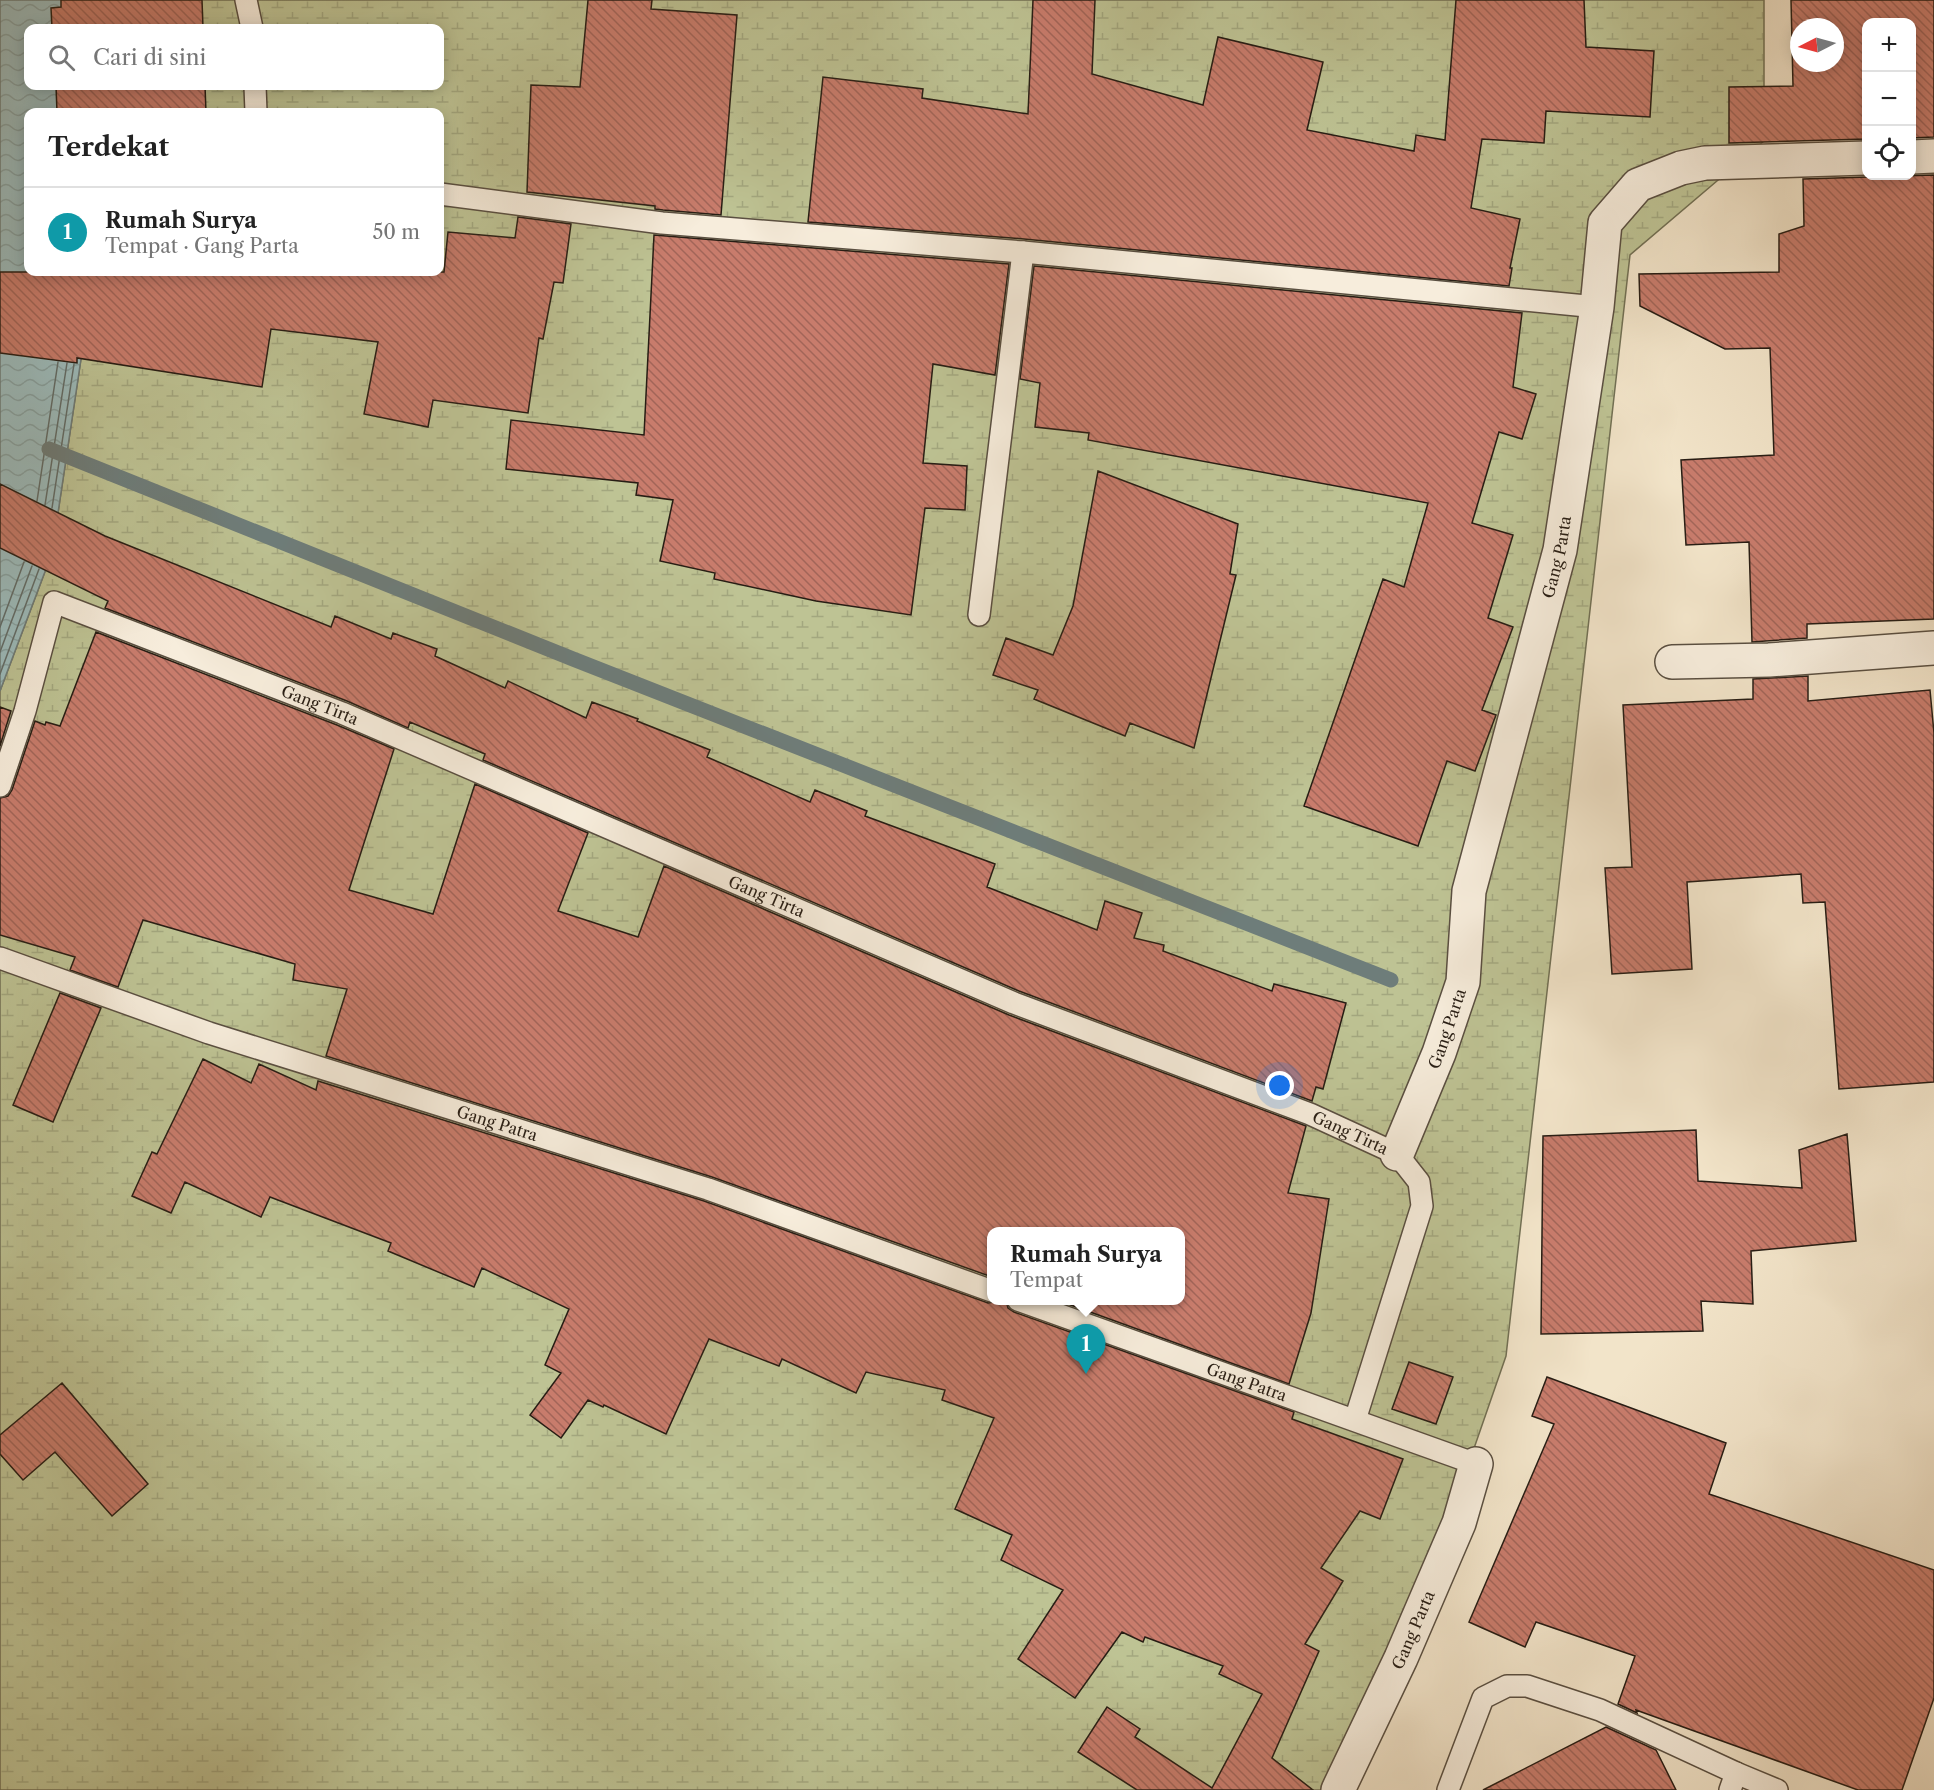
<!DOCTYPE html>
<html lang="id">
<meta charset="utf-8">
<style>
body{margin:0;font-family:"Libre Caslon Text",serif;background:#f2f2f2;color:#222}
.controls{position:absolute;right:18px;top:18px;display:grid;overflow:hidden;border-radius:12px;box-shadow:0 3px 15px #0003}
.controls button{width:54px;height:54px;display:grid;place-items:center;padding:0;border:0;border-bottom:2px solid #e0e0e0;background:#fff;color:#222;font:30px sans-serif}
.compass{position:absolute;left:1790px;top:18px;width:54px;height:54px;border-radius:50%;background:#fff;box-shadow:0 3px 15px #0003;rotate:264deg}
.you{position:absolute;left:1280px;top:1086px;width:21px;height:21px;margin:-15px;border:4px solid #fff;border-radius:50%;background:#1a73e8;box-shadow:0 0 0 9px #1a73e833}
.badge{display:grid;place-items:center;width:39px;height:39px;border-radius:50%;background:#ea580c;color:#fff;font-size:20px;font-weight:700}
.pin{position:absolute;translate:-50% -50px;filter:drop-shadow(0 2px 3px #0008)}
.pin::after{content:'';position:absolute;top:32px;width:21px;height:18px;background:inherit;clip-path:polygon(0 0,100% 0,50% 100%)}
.popup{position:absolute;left:987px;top:1227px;width:198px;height:78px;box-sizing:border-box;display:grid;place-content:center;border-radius:12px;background:#fff;filter:drop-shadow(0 2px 4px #0005);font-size:20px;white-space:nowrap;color:#767676}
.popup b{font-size:22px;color:#222}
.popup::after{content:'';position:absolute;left:50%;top:100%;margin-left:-12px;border:12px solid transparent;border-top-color:#fff}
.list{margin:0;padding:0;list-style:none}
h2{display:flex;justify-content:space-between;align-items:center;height:78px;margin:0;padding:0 24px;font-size:26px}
h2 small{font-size:20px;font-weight:400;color:#767676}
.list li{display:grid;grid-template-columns:39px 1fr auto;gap:18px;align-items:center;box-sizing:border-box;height:90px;padding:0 24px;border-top:2px solid #e0e0e0}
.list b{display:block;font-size:22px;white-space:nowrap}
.list p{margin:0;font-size:20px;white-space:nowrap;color:#767676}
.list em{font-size:20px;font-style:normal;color:#767676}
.icon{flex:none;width:33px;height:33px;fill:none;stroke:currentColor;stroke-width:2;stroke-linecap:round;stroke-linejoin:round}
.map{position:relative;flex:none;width:1934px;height:1790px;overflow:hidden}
.search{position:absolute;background:#fff;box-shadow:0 3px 15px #0003;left:24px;top:24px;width:420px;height:66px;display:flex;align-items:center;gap:15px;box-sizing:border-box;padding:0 21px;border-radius:12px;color:#767676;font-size:22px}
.panel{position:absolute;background:#fff;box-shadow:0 3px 15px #0003;left:24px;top:108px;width:420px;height:168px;border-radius:12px}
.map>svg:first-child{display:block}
.wetland{fill:url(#wetland-marsh);stroke:#727054;stroke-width:1.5;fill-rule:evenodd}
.water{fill:url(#water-waves);stroke:#6e7d7a;stroke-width:1.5}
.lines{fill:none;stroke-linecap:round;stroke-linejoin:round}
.shore{stroke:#626d69;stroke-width:1.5}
.stream{stroke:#6e7d7a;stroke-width:15}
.building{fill:url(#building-back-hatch);stroke:#271d14;stroke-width:1.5;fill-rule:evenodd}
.service-casing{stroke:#5a4f41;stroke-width:24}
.minor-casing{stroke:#5a4f41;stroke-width:36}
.service{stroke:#f7eddc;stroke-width:21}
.minor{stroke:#f7eddc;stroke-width:33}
.labels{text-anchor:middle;stroke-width:6;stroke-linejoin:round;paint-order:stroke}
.street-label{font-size:16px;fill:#271d14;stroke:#f7eddc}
</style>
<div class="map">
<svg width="1934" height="1790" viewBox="0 0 1934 1790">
<defs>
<pattern id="wetland-marsh" width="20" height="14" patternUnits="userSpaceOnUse" patternTransform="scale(1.5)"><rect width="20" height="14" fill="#bec394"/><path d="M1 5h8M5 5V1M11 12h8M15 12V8" fill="none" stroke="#a3a77f"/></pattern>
<pattern id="water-waves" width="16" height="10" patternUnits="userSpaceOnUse" patternTransform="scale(1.5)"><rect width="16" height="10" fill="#9dbdbe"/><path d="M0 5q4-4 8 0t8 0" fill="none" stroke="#87a2a2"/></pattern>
<pattern id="building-back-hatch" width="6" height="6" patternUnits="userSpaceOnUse" patternTransform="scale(1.5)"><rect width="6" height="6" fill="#c87c6c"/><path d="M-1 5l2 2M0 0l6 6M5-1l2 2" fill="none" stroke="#a26558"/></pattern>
</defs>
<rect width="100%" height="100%" fill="#f2e4c9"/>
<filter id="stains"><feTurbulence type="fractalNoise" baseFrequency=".00333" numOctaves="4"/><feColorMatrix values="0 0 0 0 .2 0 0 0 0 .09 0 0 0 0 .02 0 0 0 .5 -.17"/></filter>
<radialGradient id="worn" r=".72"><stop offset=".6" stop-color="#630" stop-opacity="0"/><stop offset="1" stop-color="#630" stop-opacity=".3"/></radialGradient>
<path class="wetland" d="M 109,0 L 1764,0 L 1764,141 L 1630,255 L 1506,1356 L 1368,1754 L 1347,1790 L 0,1790 L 0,691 L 52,553 L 94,272 L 440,272 L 440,112 L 111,112 L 110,86 L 440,86 L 440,28 L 109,28 ZM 992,1232 L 1180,1232 L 1180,1300 L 992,1300 Z"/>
<path class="water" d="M 0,0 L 109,0 L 109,28 L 28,28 L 28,86 L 110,86 L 111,112 L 28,112 L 28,272 L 94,272 L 52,553 L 0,691 Z"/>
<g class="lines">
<path class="shore" d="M 37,501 L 58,362
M 45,505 L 67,363
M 52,508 L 74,364
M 0,627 L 24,562
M 0,652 L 32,566
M 0,674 L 39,569"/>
<path class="stream" d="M 49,449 L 573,659 L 1391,980"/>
</g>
<path class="building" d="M 61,0 L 202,0 L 203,28 L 52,28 L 51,8 L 61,7 Z
M 588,0 L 652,0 L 651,9 L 737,15 L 721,215 L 663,210 L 655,209 L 655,206 L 527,192 L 531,85 L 580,87 Z
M 1033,0 L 1095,0 L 1092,74 L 1203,105 L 1218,37 L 1323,62 L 1307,130 L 1414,151 L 1416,135 L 1445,140 L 1456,0 L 1584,0 L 1586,47 L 1654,51 L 1650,117 L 1546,111 L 1544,143 L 1482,139 L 1471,208 L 1520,219 L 1510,268 L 1512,268 L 1509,286 L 1024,239 L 808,222 L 823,77 L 923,89 L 922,98 L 1028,114 Z
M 1791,0 L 1934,0 L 1934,137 L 1911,138 L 1911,22 L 1866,22 L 1866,139 L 1729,143 L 1729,87 L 1793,86 ZM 1799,27 L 1835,27 L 1835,63 L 1799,63 Z
M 56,86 L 205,86 L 206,112 L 57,112 Z
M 1934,175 L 1934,619 L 1807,624 L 1807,638 L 1752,642 L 1749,542 L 1686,545 L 1681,460 L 1774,455 L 1770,348 L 1725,349 L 1640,306 L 1639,274 L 1779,272 L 1779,234 L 1804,226 L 1803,179 Z
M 518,217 L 571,224 L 563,283 L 554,282 L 543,339 L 539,338 L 528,413 L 433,400 L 428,427 L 364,414 L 378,342 L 271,329 L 262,387 L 77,358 L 77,363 L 0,353 L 0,272 L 444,272 L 448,232 L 515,238 Z
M 654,235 L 1009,264 L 995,375 L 933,364 L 923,463 L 967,466 L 965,510 L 925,508 L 911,615 L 816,601 L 714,579 L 715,573 L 660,561 L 673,500 L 636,495 L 638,483 L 506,469 L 511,420 L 644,435 Z
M 1034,266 L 1522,313 L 1513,387 L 1536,394 L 1522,439 L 1499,432 L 1472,523 L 1513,535 L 1488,618 L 1513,627 L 1482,710 L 1496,715 L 1475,771 L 1447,761 L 1418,846 L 1304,806 L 1383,579 L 1404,587 L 1428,503 L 1088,440 L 1089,433 L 1035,427 L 1040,383 L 1020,379 Z
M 1098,471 L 1238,524 L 1230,574 L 1236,575 L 1194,748 L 1130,723 L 1125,736 L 1034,699 L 1038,690 L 993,675 L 1006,638 L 1053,655 L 1073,606 Z
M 0,484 L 105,536 L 331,627 L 335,616 L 391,639 L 393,633 L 437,649 L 435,656 L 505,688 L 508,681 L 586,718 L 592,702 L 638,719 L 637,721 L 710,750 L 707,757 L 810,802 L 815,790 L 867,811 L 865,816 L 995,864 L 987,887 L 1097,930 L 1105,901 L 1142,913 L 1134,938 L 1164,945 L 1163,951 L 1272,991 L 1274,984 L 1346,1003 L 1323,1089 L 1316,1087 L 1312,1101 L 1019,991 L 483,760 L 485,754 L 410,722 L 408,728 L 347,701 L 105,608 L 108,601 L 0,548 Z
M 96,632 L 337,725 L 394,749 L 349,890 L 433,914 L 475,784 L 588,833 L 558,911 L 638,937 L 664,866 L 1009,1015 L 1306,1126 L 1288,1193 L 1329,1199 L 1311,1313 L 1289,1384 L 1057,1300 L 1180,1300 L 1180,1232 L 992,1232 L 992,1277 L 712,1177 L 326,1056 L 347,989 L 293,980 L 295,964 L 143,920 L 118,987 L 70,970 L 75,957 L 0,935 L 0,798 L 8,796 L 12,790 L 35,721 L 45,725 L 46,722 L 60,726 Z
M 1808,676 L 1808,701 L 1930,690 L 1934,733 L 1934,1082 L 1839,1089 L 1825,902 L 1803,903 L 1801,874 L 1687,882 L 1692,969 L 1612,974 L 1605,868 L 1632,867 L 1623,705 L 1753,699 L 1753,679 Z
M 0,707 L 11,711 L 0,746 Z
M 60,993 L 101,1008 L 53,1122 L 13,1105 Z
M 203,1059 L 251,1083 L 259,1064 L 316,1090 L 318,1081 L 704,1201 L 988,1303 L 1006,1300 L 1008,1308 L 1014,1312 L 1294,1412 L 1292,1419 L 1403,1459 L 1380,1519 L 1360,1511 L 1321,1568 L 1343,1581 L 1305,1644 L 1319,1651 L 1272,1758 L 1313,1790 L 1137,1790 L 1078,1752 L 1107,1707 L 1140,1729 L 1135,1737 L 1212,1788 L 1262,1694 L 1219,1674 L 1223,1666 L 1145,1637 L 1143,1642 L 1122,1632 L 1075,1698 L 1018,1659 L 1063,1590 L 1001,1560 L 1012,1535 L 955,1509 L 994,1418 L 942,1400 L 945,1390 L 866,1372 L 856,1393 L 782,1359 L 779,1366 L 709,1339 L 666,1434 L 604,1405 L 603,1407 L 588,1400 L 561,1438 L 530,1415 L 561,1373 L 545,1365 L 569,1309 L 482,1268 L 474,1287 L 388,1251 L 391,1243 L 270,1197 L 261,1217 L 185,1182 L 171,1213 L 132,1196 L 152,1152 L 157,1154 Z
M 1696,1130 L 1698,1181 L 1802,1188 L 1799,1150 L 1847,1134 L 1856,1241 L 1751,1251 L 1753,1304 L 1701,1301 L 1703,1331 L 1541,1334 L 1543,1136 Z
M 1409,1362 L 1453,1377 L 1436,1424 L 1392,1409 Z
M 1547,1377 L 1726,1443 L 1709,1494 L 1934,1570 L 1934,1698 L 1902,1790 L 1858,1790 L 1636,1710 L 1637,1713 L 1618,1704 L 1635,1656 L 1536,1622 L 1525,1647 L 1469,1622 L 1554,1424 L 1532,1416 Z
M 62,1383 L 148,1484 L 112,1516 L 55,1452 L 23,1480 L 0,1454 L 0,1435 Z
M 1606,1727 L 1656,1750 L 1676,1790 L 1483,1790 Z"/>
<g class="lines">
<g class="service-casing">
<g id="service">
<path d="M 246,0 L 252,28"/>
<path d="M 255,86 L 256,112"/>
<path d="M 440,194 L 662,223 L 1023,252 L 1597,307"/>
<path d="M 979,615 L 1023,252"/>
<path id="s1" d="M 0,786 L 25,711 L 54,602 L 342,713 L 1014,1003 L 1310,1114 L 1397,1154 L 1419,1182 L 1422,1206 L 1355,1420"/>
<path id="s2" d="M 0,958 L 209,1033 L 708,1189 L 992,1291"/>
<path id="s3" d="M 1018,1300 L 1476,1464"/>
<path d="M 1448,1790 L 1483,1698 L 1507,1686 L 1527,1686 L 1600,1710 L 1736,1773"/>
<path d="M 1730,1790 L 1736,1773 L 1777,1790"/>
</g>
</g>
<g class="minor-casing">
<g id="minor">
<path d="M 1912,157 L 1934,156"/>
<path d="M 1672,662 L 1769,660 L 1934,648"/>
<path id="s4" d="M 1397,1154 L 1439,1053 L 1463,982 L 1469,891 L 1560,550 L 1597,307 L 1605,223 L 1638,185 L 1681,168 L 1705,163 L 1866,158"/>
<path id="s5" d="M 1338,1790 L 1401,1658 L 1459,1523 L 1476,1464"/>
</g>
</g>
<use href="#service" class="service"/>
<use href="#minor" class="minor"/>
</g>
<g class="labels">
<g class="street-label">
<text dy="6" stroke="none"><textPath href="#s4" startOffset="621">Gang Parta</textPath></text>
<text dy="6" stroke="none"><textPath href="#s1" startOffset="477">Gang Tirta</textPath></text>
<text dy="6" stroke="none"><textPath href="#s1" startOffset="963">Gang Tirta</textPath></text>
<text dy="6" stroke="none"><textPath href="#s4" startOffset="135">Gang Parta</textPath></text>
<text dy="6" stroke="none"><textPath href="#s2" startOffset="524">Gang Patra</textPath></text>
<text dy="6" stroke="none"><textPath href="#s1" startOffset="1593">Gang Tirta</textPath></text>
<text dy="6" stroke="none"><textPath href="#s3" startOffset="243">Gang Patra</textPath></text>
<text dy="6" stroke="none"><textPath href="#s5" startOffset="177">Gang Parta</textPath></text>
</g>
</g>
<rect width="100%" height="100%" filter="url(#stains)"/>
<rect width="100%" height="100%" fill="url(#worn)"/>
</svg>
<div class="controls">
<button>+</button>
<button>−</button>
<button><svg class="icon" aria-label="locate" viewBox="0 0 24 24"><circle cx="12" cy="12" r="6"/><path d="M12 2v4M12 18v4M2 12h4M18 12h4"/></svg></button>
</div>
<svg class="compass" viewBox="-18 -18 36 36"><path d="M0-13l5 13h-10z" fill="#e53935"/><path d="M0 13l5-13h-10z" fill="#767676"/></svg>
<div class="you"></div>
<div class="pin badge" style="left:1086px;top:1374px;background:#0f9aa8">1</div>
<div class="popup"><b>Rumah Surya</b>Tempat</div>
<div class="search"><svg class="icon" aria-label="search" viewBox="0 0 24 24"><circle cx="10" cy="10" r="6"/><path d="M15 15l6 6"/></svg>Cari di sini</div>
<section class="panel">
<h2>Terdekat<small></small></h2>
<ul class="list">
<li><span class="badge" style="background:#0f9aa8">1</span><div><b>Rumah Surya</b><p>Tempat · Gang Parta</p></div><em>50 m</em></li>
</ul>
</section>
</div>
